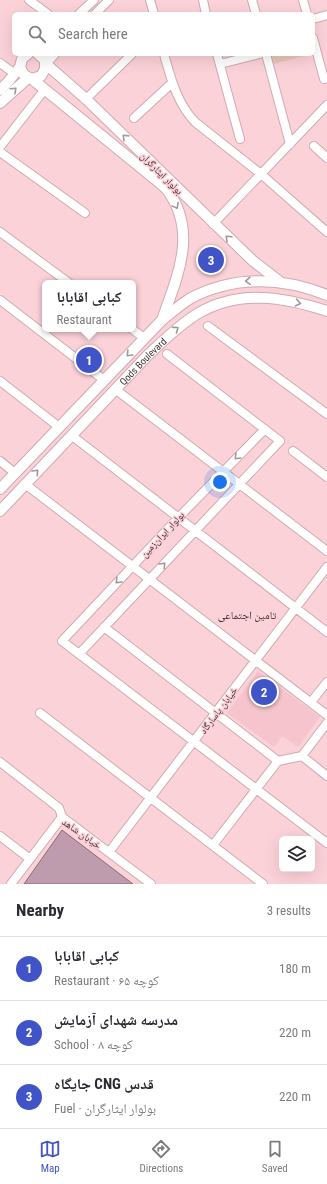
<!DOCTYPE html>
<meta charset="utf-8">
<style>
body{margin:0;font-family:"Roboto Condensed","Noto Naskh Arabic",sans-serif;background:#f2f2f3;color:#2b2b33}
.controls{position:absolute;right:12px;bottom:12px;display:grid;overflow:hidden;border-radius:6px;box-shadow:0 4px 16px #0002}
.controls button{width:36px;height:36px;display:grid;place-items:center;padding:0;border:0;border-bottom:1px solid #e1e1e2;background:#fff;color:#2b2b33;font:20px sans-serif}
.you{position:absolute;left:220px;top:482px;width:14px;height:14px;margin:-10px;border:3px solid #fff;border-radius:50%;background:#1a73e8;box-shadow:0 0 0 6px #1a73e833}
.badge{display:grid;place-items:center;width:26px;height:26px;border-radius:50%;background:#4154c7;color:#fff;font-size:13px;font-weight:700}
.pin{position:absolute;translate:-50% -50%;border:2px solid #fff;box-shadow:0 1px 4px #0006}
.popup{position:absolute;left:42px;top:280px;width:94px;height:52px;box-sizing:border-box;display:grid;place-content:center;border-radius:6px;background:#fff;filter:drop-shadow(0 1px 3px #0005);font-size:13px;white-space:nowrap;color:#7c7c81}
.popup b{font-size:15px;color:#2b2b33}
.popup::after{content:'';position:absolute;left:50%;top:100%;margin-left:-8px;border:8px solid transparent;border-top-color:#fff}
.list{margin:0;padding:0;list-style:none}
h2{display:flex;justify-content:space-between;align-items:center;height:52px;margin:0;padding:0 16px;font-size:17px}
h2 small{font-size:13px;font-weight:400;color:#7c7c81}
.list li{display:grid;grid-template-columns:26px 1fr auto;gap:12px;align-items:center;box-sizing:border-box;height:64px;padding:0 16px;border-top:1px solid #e1e1e2}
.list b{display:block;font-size:15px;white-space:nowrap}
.list p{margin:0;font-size:13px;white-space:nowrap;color:#7c7c81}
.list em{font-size:13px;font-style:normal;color:#7c7c81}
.icon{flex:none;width:22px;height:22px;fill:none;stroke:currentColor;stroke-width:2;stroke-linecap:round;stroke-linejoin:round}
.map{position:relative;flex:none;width:327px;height:884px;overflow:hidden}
.search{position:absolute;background:#fff;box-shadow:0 4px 16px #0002;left:12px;right:12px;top:12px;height:44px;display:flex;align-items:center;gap:10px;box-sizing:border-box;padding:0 14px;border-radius:6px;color:#7c7c81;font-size:15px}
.sheet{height:244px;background:#fff}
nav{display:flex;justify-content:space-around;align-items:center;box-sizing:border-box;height:56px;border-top:1px solid #e1e1e2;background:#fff;font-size:11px;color:#7c7c81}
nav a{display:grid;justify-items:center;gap:2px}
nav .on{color:#4154c7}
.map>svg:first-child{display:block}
.built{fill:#f5c4cd}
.green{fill:#e9c8ba}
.building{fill:#bf9cad;stroke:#8a6979}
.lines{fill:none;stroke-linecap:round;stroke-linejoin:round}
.minor-casing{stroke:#d1a9b0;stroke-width:10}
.major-casing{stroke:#d1a9b0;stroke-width:12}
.minor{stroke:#fff;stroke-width:8}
.major{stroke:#fff;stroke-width:10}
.oneway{stroke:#a1989a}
.labels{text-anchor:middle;stroke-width:3;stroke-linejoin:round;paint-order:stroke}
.street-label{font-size:10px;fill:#433235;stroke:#fcd2d9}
.neighbourhood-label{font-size:11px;fill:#433235;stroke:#fcd2d9}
</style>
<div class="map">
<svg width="327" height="884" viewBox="0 0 327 884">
<rect width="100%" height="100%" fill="#fcd2d9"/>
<path class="built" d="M 258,671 L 320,717 L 298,747 L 282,736 L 274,747 L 227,713 Z"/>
<path class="green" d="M 271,54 L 311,54 L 274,64 Z"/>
<path class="building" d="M 208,249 L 220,266 L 214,270 L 202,253 Z
M 62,830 L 133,884 L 24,884 Z"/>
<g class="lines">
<g class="minor-casing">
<path id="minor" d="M 29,0 L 48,14
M 150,0 L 154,14
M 203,0 L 206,14
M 252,0 L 256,14
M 303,0 L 307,14
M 79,14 L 94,0
M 95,14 L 109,0
M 313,19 L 327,15
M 313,38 L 324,79
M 164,54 C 171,79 177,103 195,122 L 261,174 L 327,232
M 217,54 L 240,139
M 266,54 L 290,144
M 0,63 L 15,74
M 46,64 L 55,54
M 220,64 L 259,54
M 86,99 L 132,54
M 134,118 L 172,83
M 314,146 L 327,158
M 0,147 L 45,89
M 0,152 L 85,213
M 213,224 L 327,105
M 0,232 L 69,283
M 0,300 L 104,380
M 208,326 L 327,414
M 132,329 L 144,338
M 0,381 L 59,427
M 115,389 L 327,551
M 265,429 L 178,518 L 62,641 L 327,843
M 71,435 L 327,632
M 293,451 L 327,477
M 0,461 L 15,473
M 25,484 L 327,715
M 104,627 L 278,761 L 302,756 L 327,776
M 79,654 L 280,441 L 167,354
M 311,702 L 327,682
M 40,713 L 263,884
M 302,756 L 327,723
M 0,762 L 59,808 L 62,817
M 0,836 L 30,859
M 213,845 L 278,761
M 109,852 L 327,567
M 11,884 L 62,817 L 151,884"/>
</g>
<g class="major-casing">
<g id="major">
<path d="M 28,54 L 22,59 L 20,67 L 24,75 L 32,79 L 41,76 L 45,69 L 45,60 L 38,54"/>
<path d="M 46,64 L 86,99 L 253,261 L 279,281"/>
<path d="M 32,79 L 150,175 C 156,180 163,185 168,191 C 198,233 177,277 162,320"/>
<path d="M 0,90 L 8,82 L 20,67"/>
<path d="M 0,103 L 28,78"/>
<path d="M 0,489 L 162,320 C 171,313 181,304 191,298 C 236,275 281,277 327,295"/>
<path id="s1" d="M 0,511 L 148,355 C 163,341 179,325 197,314 C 239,289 284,297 327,311"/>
</g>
</g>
<use href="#minor" class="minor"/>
<use href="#major" class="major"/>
</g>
<defs><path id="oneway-chevron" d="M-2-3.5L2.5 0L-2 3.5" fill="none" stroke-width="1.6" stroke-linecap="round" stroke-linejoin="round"/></defs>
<g class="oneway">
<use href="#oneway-chevron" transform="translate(14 90) rotate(-43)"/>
<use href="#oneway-chevron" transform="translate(125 137) rotate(-136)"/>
<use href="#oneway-chevron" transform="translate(176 206) rotate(62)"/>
<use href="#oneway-chevron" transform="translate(228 238) rotate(-137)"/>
<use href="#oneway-chevron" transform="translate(248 281) rotate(176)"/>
<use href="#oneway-chevron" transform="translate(298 303) rotate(12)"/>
<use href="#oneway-chevron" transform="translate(176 329) rotate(-36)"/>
<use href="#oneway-chevron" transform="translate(129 354) rotate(134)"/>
<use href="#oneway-chevron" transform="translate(237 457) rotate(135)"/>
<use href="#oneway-chevron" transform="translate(36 472) rotate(-47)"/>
<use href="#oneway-chevron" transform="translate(163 565) rotate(-47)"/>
<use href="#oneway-chevron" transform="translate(118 581) rotate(133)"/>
</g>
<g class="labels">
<g class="street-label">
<text transform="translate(162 173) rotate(45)" y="4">بولوار ایثارگران</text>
<text dy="4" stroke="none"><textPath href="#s1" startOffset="207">Qods Boulevard</textPath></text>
<text transform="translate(162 534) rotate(-47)" y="4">بولوار ایران‌زمین</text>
<text transform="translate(218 710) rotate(-53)" y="4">خیابان پاسارگاد</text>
<text transform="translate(82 833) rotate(35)" y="4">خیابان شاهد</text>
</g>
<g class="neighbourhood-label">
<text x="247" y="619">تامین اجتماعی</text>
</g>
</g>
</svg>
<div class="controls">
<button><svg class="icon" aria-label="layers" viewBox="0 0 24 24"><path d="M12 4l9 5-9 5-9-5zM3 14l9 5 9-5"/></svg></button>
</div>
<div class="you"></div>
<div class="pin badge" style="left:89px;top:360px">1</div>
<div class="popup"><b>کبابی اقابابا</b>Restaurant</div>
<div class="pin badge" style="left:264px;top:692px">2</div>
<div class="pin badge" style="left:211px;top:260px">3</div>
<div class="search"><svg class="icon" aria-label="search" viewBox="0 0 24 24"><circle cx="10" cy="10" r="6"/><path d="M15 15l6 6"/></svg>Search here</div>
</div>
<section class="sheet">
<h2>Nearby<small>3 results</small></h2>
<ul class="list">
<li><span class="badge">1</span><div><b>کبابی اقابابا</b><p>Restaurant · کوچه ۶۵</p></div><em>180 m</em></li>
<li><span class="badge">2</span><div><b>مدرسه شهدای آزمایش</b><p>School · کوچه ۸</p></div><em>220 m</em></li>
<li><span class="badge">3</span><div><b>جایگاه CNG قدس</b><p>Fuel · بولوار ایثارگران</p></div><em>220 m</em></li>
</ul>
</section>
<nav>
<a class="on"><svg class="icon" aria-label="map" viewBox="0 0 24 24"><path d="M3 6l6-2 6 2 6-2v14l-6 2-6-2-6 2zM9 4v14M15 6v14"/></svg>Map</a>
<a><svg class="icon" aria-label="directions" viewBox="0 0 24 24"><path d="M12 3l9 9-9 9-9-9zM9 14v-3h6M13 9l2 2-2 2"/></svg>Directions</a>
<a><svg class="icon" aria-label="saved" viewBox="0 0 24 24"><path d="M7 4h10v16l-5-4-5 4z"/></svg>Saved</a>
</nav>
